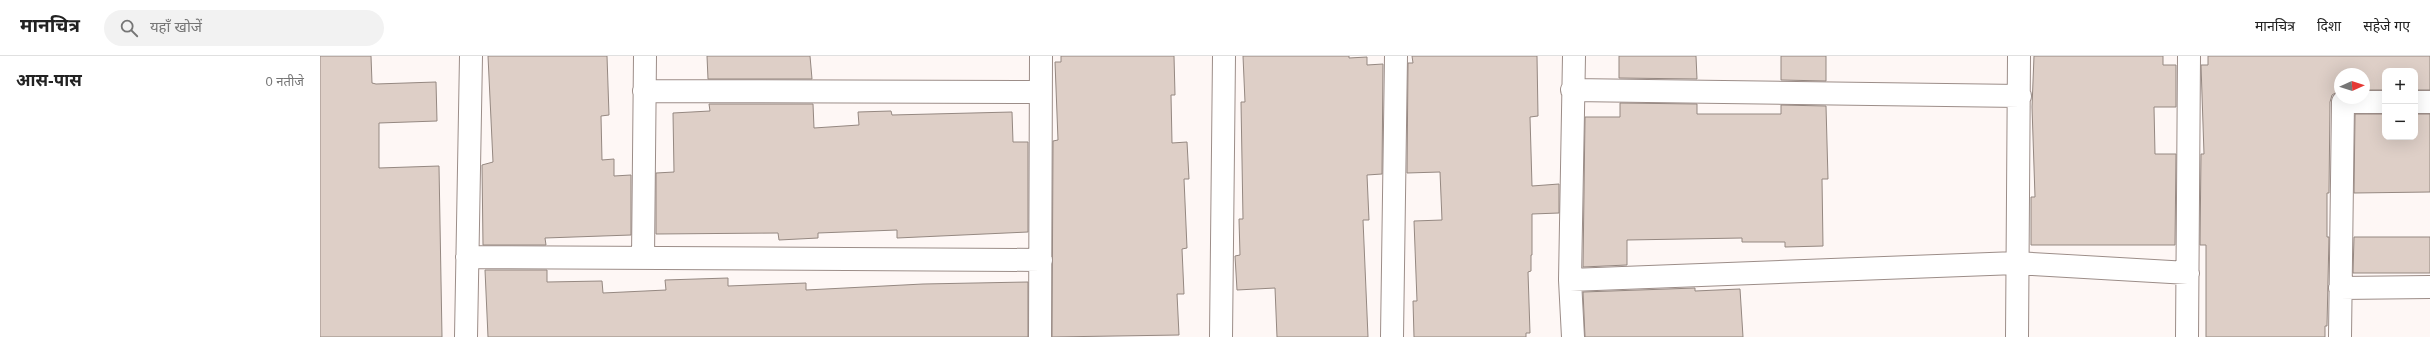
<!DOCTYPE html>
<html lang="hi">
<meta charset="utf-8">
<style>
body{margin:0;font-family:Arial,"Noto Sans Devanagari",sans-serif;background:#f2f2f2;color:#222}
.controls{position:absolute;right:12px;top:12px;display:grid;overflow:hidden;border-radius:8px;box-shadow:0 4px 16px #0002}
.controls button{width:36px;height:36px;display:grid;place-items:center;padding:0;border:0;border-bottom:1px solid #e0e0e0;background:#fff;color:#222;font:20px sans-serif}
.compass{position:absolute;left:2014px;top:12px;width:36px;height:36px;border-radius:50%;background:#fff;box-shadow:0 4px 16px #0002;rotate:87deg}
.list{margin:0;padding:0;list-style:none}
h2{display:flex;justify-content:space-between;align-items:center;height:52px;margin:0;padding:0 16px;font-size:17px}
h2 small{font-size:13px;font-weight:400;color:#767676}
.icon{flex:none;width:22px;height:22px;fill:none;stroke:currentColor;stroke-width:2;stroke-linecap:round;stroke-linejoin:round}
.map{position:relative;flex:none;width:2110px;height:281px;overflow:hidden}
header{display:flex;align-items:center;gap:24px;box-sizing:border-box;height:56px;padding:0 20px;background:#fff;border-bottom:1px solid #e0e0e0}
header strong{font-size:19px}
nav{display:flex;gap:22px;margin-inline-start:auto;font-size:14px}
.search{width:280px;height:36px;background:#f2f2f2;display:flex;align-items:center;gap:10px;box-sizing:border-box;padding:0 14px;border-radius:22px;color:#767676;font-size:15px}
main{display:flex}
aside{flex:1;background:#fff}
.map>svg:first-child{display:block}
.building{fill:#decfc7;stroke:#958881}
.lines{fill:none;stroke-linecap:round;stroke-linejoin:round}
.minor-casing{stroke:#9c8d88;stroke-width:24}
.minor{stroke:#fff;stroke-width:22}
</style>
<header>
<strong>मानचित्र</strong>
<div class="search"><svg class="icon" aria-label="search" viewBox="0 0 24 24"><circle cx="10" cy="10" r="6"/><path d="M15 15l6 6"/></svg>यहाँ खोजें</div>
<nav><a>मानचित्र</a><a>दिशा</a><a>सहेजे गए</a></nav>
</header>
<main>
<aside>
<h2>आस-पास<small>0 नतीजे</small></h2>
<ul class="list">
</ul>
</aside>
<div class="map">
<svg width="2110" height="281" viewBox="0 0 2110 281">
<rect width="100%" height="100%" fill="#fef7f5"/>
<path class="building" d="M 0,0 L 51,0 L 52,27 L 56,28 L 116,26 L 117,65 L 59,67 L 59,112 L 119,110 L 122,281 L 0,281 Z
M 168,0 L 287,0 L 289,59 L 281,60 L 282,104 L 294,103 L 294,120 L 311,119 L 311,179 L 225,182 L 226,189 L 163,189 L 162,109 L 173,106 Z
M 387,0 L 490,0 L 492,23 L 388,23 Z
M 741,0 L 854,0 L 855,39 L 851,39 L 852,87 L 867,86 L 869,123 L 864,123 L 867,192 L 862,193 L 864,238 L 857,238 L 859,279 L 732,281 L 733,85 L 738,84 L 735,6 L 741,6 Z
M 923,0 L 1029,0 L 1029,2 L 1047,1 L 1047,9 L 1063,8 L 1062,118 L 1047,119 L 1049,164 L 1043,164 L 1048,281 L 957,281 L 955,232 L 917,234 L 915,200 L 920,199 L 919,163 L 923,163 L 921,46 L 925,46 Z
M 1092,0 L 1217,0 L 1218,60 L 1210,61 L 1212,130 L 1239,128 L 1239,157 L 1212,158 L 1212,199 L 1211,199 L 1211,215 L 1208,216 L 1210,277 L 1206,277 L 1206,281 L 1094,281 L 1093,245 L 1097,245 L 1094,165 L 1122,164 L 1120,116 L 1087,117 L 1088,7 L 1093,7 Z
M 1299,0 L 1376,0 L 1377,23 L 1299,22 Z
M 1461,0 L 1506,0 L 1506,25 L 1461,24 Z
M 1714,0 L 1843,0 L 1843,9 L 1856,9 L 1856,51 L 1834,51 L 1835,98 L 1856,98 L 1855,189 L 1711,189 L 1711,141 L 1715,141 L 1712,51 Z
M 1888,0 L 2110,0 L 2110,34 L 2095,34 L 2095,15 L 2065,15 L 2065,34 L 2044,34 L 2044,18 L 2020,18 L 2020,34 L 2012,39 L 2010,46 L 2009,137 L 2007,137 L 2007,181 L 2009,181 L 2007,270 L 2005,270 L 2005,281 L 1886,281 L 1886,189 L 1880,189 L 1881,98 L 1884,98 L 1881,9 L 1888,9 Z
M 1300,47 L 1377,48 L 1377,58 L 1461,58 L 1461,49 L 1506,50 L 1508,123 L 1502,123 L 1503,190 L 1465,191 L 1465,186 L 1422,186 L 1422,182 L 1307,184 L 1307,209 L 1263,211 L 1265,61 L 1300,61 Z
M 389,48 L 493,48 L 494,72 L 539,69 L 538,56 L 571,55 L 572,59 L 692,56 L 693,86 L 708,86 L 708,176 L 577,182 L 577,174 L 498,177 L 498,182 L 459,184 L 458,177 L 336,178 L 336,117 L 354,116 L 353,57 L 390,55 Z
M 2035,58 L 2065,58 L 2065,81 L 2095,81 L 2095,58 L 2110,58 L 2110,136 L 2034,137 Z
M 2034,181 L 2110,181 L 2110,217 L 2033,217 Z
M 165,214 L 227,214 L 227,226 L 282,225 L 283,237 L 346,234 L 345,224 L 408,222 L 408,230 L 486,227 L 486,234 L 603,228 L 708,226 L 708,281 L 168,281 Z
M 1375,232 L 1375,235 L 1420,233 L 1423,281 L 1265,281 L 1263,236 Z"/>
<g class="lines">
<g class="minor-casing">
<path id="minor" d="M 1252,34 L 1700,40
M 324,35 L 720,36
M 2095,46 L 2110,46
M 147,201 L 721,204
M 323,202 L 325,0
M 1250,224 L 1696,207 L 1868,217
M 2020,232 L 2110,231
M 146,281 L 151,0
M 720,281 L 721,0
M 901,281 L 904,0
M 1072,281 L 1076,0
M 1253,281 L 1250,224 L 1254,0
M 1697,281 L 1699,0
M 1867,281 L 1869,0
M 2020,281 L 2023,46 L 2065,46"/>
</g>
<use href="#minor" class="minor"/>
</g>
</svg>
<div class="controls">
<button>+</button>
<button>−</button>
</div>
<svg class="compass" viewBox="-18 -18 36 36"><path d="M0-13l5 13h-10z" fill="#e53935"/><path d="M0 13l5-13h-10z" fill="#767676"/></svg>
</div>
</main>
